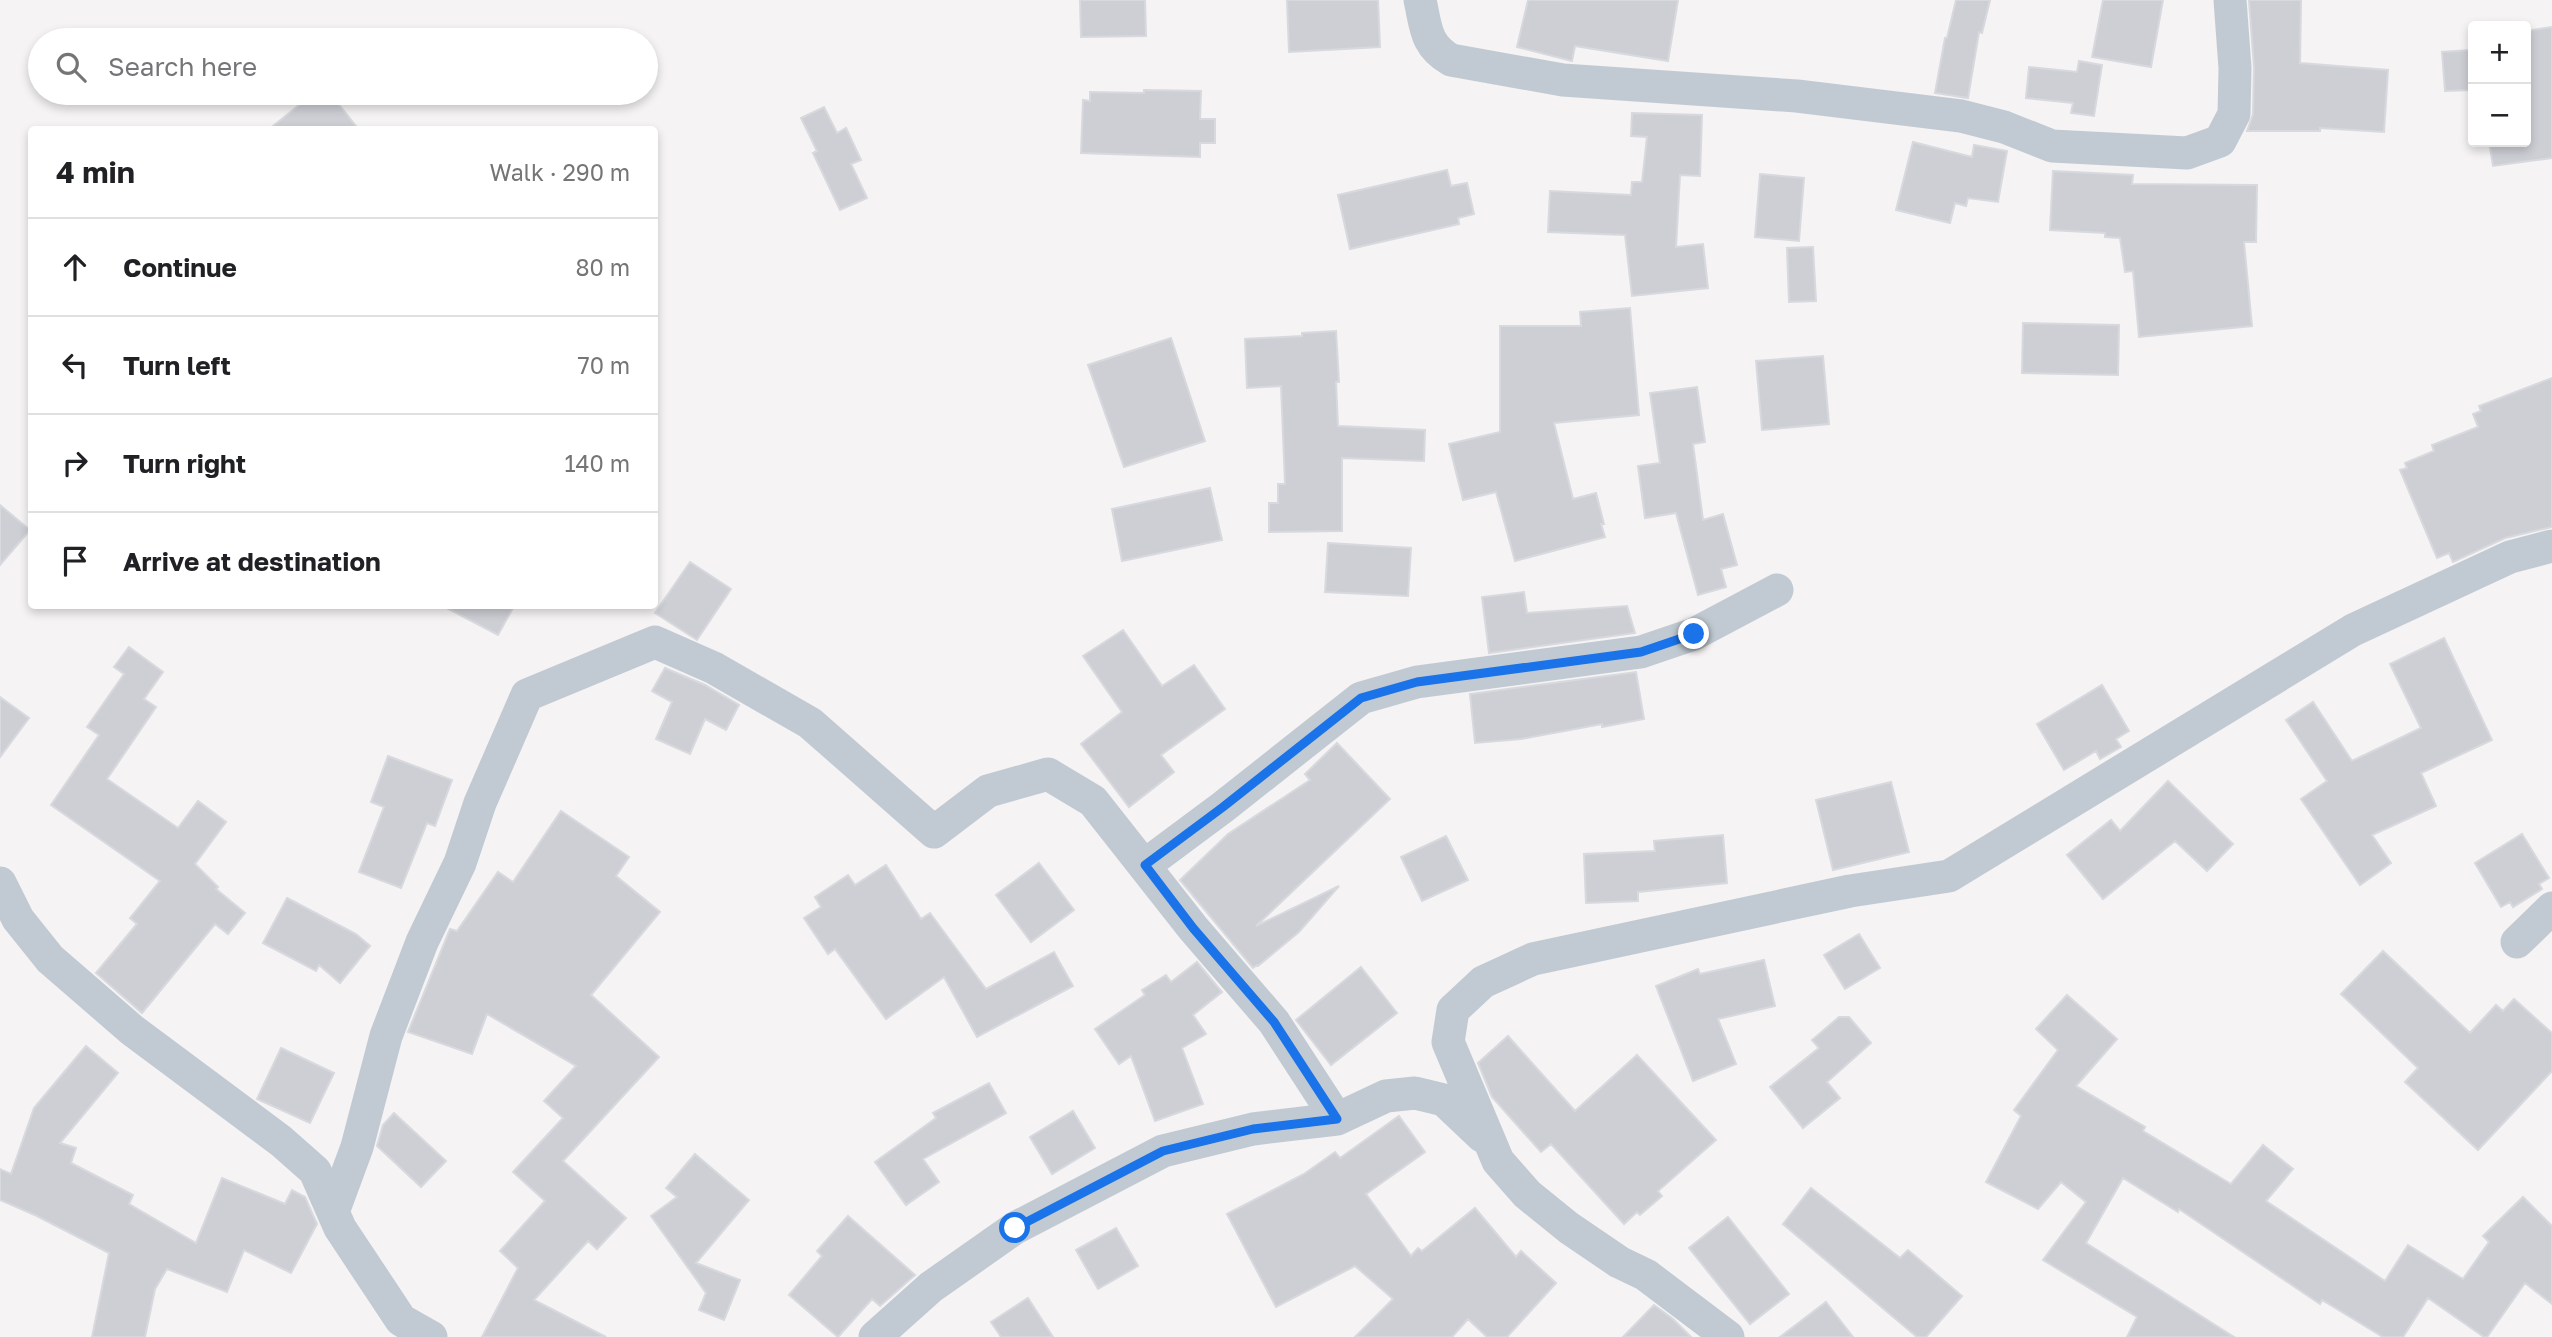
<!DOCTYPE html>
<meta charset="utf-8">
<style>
body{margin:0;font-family:"Golos Text",sans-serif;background:#f2f2f2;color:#202124}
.controls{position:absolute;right:21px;top:21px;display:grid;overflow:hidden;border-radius:7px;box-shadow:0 4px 10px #0003}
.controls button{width:63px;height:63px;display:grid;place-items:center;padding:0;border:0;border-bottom:2px solid #e0e0e0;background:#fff;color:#202124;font:35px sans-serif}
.stop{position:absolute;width:21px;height:21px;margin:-16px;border:5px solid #1a73e8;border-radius:50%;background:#fff}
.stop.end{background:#1a73e8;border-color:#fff;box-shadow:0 2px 7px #0008}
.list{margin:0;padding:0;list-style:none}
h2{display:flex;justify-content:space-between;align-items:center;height:91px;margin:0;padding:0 28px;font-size:30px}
h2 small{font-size:23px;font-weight:400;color:#757577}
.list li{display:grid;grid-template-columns:46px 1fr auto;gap:21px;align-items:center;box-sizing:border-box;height:98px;padding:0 28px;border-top:2px solid #e0e0e0}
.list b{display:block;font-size:26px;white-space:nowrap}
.list em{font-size:23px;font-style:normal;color:#757577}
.icon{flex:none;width:38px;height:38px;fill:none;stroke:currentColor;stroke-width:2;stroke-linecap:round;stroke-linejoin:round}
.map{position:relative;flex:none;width:2552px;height:1337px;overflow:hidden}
.search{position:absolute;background:#fff;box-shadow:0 4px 10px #0003;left:28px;top:28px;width:630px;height:77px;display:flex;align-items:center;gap:18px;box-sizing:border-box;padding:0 24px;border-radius:38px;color:#757577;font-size:26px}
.panel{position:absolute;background:#fff;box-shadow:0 4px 10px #0003;left:28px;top:126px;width:630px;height:483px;border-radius:7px}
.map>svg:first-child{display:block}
.building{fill:#cdcfd5;stroke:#d7d9de;stroke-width:2}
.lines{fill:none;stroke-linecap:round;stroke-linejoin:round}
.street{stroke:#c1cad2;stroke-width:33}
.route{stroke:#1a73e8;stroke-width:9}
</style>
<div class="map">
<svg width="2552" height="1337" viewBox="0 0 2552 1337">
<rect width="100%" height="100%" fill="#f5f3f3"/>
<path class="building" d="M 1080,0 L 1145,0 L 1146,36 L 1081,37 Z
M 1287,0 L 1378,0 L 1380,47 L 1289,52 Z
M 1528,0 L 1678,0 L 1668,61 L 1575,46 L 1572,61 L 1517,47 Z
M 1956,0 L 1990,0 L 1982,33 L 1979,32 L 1968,98 L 1935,93 L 1945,38 L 1947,38 Z
M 2103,0 L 2163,0 L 2151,67 L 2092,57 Z
M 2249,0 L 2301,0 L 2300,63 L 2388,70 L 2384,132 L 2320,128 L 2320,131 L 2247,131 L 2253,114 L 2254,68 Z
M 2552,27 L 2552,158 L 2493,166 L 2489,142 L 2526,142 L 2526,31 Z
M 2469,50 L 2471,90 L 2445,91 L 2442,52 Z
M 2079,61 L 2102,65 L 2094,116 L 2071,113 L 2073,103 L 2026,98 L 2029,67 L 2077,72 Z
M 1144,90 L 1201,91 L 1200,119 L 1215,119 L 1215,143 L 1200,143 L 1200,157 L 1081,153 L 1083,100 L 1090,101 L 1090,92 L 1144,93 Z
M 314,93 L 330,93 L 359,130 L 268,130 Z
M 824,107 L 837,133 L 846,128 L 861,160 L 851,164 L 867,198 L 840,210 L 813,153 L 817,151 L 801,118 Z
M 1632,113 L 1702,115 L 1700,176 L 1680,175 L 1676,247 L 1703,244 L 1708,288 L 1632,296 L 1625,235 L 1548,232 L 1550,191 L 1631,195 L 1632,182 L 1642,182 L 1647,137 L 1631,136 Z
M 1913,142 L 1972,157 L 1974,145 L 2007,151 L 1998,202 L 1968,198 L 1966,206 L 1955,203 L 1950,223 L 1896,210 Z
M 1447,170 L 1451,186 L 1467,183 L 1474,214 L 1458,218 L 1459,224 L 1350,249 L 1338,195 Z
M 2053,171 L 2133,175 L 2132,184 L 2257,185 L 2256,242 L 2244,242 L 2252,326 L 2139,337 L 2133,271 L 2125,272 L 2120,238 L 2105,237 L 2105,233 L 2050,230 Z
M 1760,174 L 1804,178 L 1799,241 L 1755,237 Z
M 1813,247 L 1816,301 L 1789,302 L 1787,248 Z
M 1630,308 L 1639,415 L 1554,423 L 1573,499 L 1596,493 L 1604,524 L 1601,524 L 1605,537 L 1515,561 L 1496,492 L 1463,500 L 1449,444 L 1500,432 L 1500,326 L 1581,326 L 1580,312 Z
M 2023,323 L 2119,325 L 2118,375 L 2022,373 Z
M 1336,331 L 1339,382 L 1336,382 L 1338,426 L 1425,430 L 1424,461 L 1342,458 L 1342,531 L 1269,532 L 1269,503 L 1278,503 L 1278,484 L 1285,484 L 1281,386 L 1247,388 L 1245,339 L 1302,336 L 1302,333 Z
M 1171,338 L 1205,441 L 1124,467 L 1088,365 Z
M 1823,356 L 1829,424 L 1762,430 L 1756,361 Z
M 2552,378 L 2552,527 L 2505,538 L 2453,562 L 2449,553 L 2437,558 L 2400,470 L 2407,468 L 2405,463 L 2434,451 L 2432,445 L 2478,427 L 2473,414 L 2481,411 L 2479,406 Z
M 1697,387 L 1705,442 L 1693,444 L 1703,520 L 1723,514 L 1737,565 L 1721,569 L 1726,587 L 1698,595 L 1676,513 L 1645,518 L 1638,466 L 1660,463 L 1650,393 Z
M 1210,488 L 1222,540 L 1122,561 L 1112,509 Z
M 0,505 L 30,530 L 0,565 Z
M 1328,543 L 1411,548 L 1408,596 L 1325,592 Z
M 690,562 L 731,589 L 697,640 L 655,613 Z
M 1524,592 L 1527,613 L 1627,606 L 1635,633 L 1489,653 L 1482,597 Z
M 443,606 L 514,606 L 498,635 Z
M 1123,630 L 1162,686 L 1194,665 L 1225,709 L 1161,755 L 1174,772 L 1129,807 L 1081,744 L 1122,712 L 1083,656 Z
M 2444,638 L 2492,740 L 2421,773 L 2436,806 L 2372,835 L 2391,863 L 2360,885 L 2301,799 L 2327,781 L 2286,720 L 2313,702 L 2352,761 L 2421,728 L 2390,664 Z
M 129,647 L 163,672 L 144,699 L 156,707 L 107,779 L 178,828 L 198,801 L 226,822 L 195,864 L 218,887 L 216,889 L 245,913 L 228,934 L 215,924 L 142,1013 L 96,973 L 137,924 L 130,918 L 160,881 L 51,805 L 99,735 L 87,727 L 124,674 L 114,667 Z
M 665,668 L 705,685 L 739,705 L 726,730 L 705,719 L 690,754 L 656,739 L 672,702 L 652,691 Z
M 1636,672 L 1644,719 L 1602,727 L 1602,724 L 1521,739 L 1475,743 L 1470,694 Z
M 2102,685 L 2129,731 L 2116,739 L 2121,747 L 2100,759 L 2096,751 L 2064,770 L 2037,724 Z
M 0,697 L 29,718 L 0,757 Z
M 1337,743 L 1390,799 L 1256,926 L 1339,886 L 1299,932 L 1258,966 L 1257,965 L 1253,968 L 1180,880 L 1228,834 L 1310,780 L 1305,774 Z
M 388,756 L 452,780 L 435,826 L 427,823 L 401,888 L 359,872 L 384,807 L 371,802 Z
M 2168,781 L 2233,844 L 2207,871 L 2175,841 L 2103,899 L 2067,855 L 2111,820 L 2120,831 Z
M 1891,782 L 1909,852 L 1833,870 L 1816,800 Z
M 561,811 L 629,857 L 616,876 L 660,912 L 591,995 L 659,1057 L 563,1161 L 626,1218 L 597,1249 L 588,1241 L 534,1300 L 606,1337 L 482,1337 L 518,1268 L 500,1251 L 545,1201 L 513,1172 L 563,1118 L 544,1101 L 576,1066 L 487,1014 L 472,1054 L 408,1032 L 450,929 L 457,931 L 498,872 L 513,882 Z
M 2522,834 L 2549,878 L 2539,884 L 2542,889 L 2513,907 L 2510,902 L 2501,907 L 2475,863 Z
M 1723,835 L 1727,883 L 1638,892 L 1638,901 L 1586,903 L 1584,854 L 1655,851 L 1654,841 Z
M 1446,836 L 1468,880 L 1422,901 L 1401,857 Z
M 1039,863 L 1074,910 L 1031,942 L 996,895 Z
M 886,865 L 921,919 L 930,913 L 986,989 L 1054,952 L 1073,986 L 977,1037 L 944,977 L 886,1019 L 835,949 L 828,954 L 804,918 L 821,907 L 815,897 L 848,875 L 855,885 Z
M 287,898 L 356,934 L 370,946 L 340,983 L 319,965 L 316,971 L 263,943 Z
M 1859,934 L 1880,968 L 1845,989 L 1824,955 Z
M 2383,951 L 2470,1033 L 2496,1005 L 2503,1011 L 2514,999 L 2552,1033 L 2552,1071 L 2478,1150 L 2405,1082 L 2418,1068 L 2341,994 Z
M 1764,960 L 1775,1006 L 1718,1019 L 1736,1064 L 1693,1081 L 1656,986 L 1698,969 L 1700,974 Z
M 1197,962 L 1222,992 L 1193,1015 L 1206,1034 L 1182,1048 L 1203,1104 L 1155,1121 L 1131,1056 L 1119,1064 L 1095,1029 L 1145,995 L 1142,990 L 1166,975 L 1171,982 Z
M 1361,967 L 1397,1013 L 1331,1065 L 1296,1020 Z
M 2067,995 L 2117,1039 L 2076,1086 L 2145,1127 L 2143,1131 L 2231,1184 L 2263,1145 L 2293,1169 L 2266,1201 L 2385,1281 L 2408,1245 L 2463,1279 L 2489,1242 L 2483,1236 L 2523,1197 L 2552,1226 L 2552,1304 L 2525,1283 L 2487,1337 L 2484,1337 L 2428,1298 L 2403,1337 L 2383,1337 L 2322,1300 L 2320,1304 L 2179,1209 L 2178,1212 L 2123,1178 L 2086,1243 L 2234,1337 L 2127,1337 L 2137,1317 L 2043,1260 L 2086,1202 L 2061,1182 L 2038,1209 L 1986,1182 L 2021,1116 L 2014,1110 L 2058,1050 L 2036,1029 Z
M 1839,1017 L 1849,1017 L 1871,1043 L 1827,1082 L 1840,1098 L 1803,1128 L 1770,1087 L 1819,1048 L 1812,1040 Z
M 1508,1036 L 1575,1111 L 1637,1055 L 1716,1140 L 1658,1191 L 1662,1196 L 1640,1215 L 1637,1212 L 1624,1224 L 1551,1144 L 1541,1152 L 1492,1097 L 1478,1063 Z
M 86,1046 L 118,1073 L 60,1143 L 76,1148 L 71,1163 L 133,1195 L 129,1204 L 196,1243 L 222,1178 L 285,1204 L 292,1190 L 305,1197 L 317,1224 L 291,1273 L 244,1250 L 227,1292 L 167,1269 L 155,1289 L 145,1337 L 92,1337 L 109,1253 L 37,1216 L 0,1200 L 0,1169 L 11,1174 L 34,1108 Z
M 281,1048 L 334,1073 L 310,1123 L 257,1099 Z
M 989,1083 L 1006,1113 L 923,1159 L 939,1182 L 906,1205 L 875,1162 L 936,1118 L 933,1113 Z
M 1073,1111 L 1095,1148 L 1052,1174 L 1030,1137 Z
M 394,1113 L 446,1161 L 421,1187 L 377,1146 L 383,1125 Z
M 1399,1116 L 1425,1152 L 1366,1194 L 1411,1256 L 1418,1248 L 1422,1251 L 1475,1208 L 1516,1257 L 1521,1251 L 1556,1283 L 1507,1337 L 1487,1337 L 1468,1319 L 1452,1337 L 1355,1337 L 1393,1299 L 1355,1266 L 1276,1307 L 1227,1214 L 1304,1174 L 1335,1152 L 1340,1158 Z
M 695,1154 L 749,1200 L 696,1263 L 740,1280 L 724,1320 L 699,1310 L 706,1293 L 651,1216 L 677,1197 L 666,1188 Z
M 1811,1188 L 1900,1258 L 1908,1250 L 1962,1296 L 1926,1337 L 1917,1337 L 1783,1224 Z
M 848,1216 L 915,1275 L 880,1306 L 872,1299 L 838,1337 L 789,1295 L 822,1256 L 817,1251 Z
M 1728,1217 L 1789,1294 L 1750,1324 L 1689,1248 Z
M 1116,1228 L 1138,1266 L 1098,1289 L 1076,1250 Z
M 1028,1298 L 1053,1337 L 1001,1337 L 991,1322 Z
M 1826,1302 L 1853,1337 L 1780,1337 Z
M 1654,1305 L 1673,1319 L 1691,1337 L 1623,1337 Z"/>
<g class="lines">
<path class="street" d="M 1420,0 C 1426,27 1425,45 1451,60 L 1563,80 L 1797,96 L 1961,116 L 2004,127 L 2052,146 L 2187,153 L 2220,141 L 2234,114 L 2235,68 L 2230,0
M 1145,865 L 1223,807 L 1361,698 L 1417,682 L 1641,652 L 1694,634 L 1777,590
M 0,883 L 18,919 L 50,959 L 132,1030 L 281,1141 L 315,1171 L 340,1228 L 401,1320 L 431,1337
M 2517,942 L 2552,908
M 333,1212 L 357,1147 L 386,1036 L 422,942 L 460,863 L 480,803 L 527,695 L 655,642 L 714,668 L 810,723 L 934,832 L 988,791 L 1048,774 L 1093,801 L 1193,928 L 1274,1022 L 1337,1119
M 875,1337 L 931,1287 L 1015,1228 L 1163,1151 L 1253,1129 L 1337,1119 L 1386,1096 L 1415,1093 L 1444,1100 L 1482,1136
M 1728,1337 L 1646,1275 L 1619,1262 L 1569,1228 L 1527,1194 L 1498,1161 L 1448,1042 L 1453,1010 L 1483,982 L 1533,959 L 1850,891 L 1949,876 L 2353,630 L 2510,557 L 2552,546"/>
</g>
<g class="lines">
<path class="route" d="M 1015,1228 L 1163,1151 L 1253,1129 L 1337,1119 L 1274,1022 L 1193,928 L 1145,865 L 1223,807 L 1361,698 L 1417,682 L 1641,652 L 1694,634"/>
</g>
</svg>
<div class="controls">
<button>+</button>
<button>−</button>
</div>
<div class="stop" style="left:1015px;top:1228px"></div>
<div class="stop end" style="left:1694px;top:634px"></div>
<div class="search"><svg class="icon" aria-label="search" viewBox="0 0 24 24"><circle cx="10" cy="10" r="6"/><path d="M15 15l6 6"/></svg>Search here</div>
<section class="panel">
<h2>4 min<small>Walk · 290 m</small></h2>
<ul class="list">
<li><svg class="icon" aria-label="ahead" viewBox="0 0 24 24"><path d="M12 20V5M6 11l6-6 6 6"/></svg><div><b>Continue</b></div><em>80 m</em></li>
<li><svg class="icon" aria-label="left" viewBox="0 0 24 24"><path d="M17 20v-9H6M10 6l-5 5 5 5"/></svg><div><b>Turn left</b></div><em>70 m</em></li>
<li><svg class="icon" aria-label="right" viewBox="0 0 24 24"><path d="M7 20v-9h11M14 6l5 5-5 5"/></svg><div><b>Turn right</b></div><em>140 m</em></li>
<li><svg class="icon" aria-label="arrive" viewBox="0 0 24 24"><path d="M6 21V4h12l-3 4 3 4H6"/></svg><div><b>Arrive at destination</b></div></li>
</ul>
</section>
</div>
